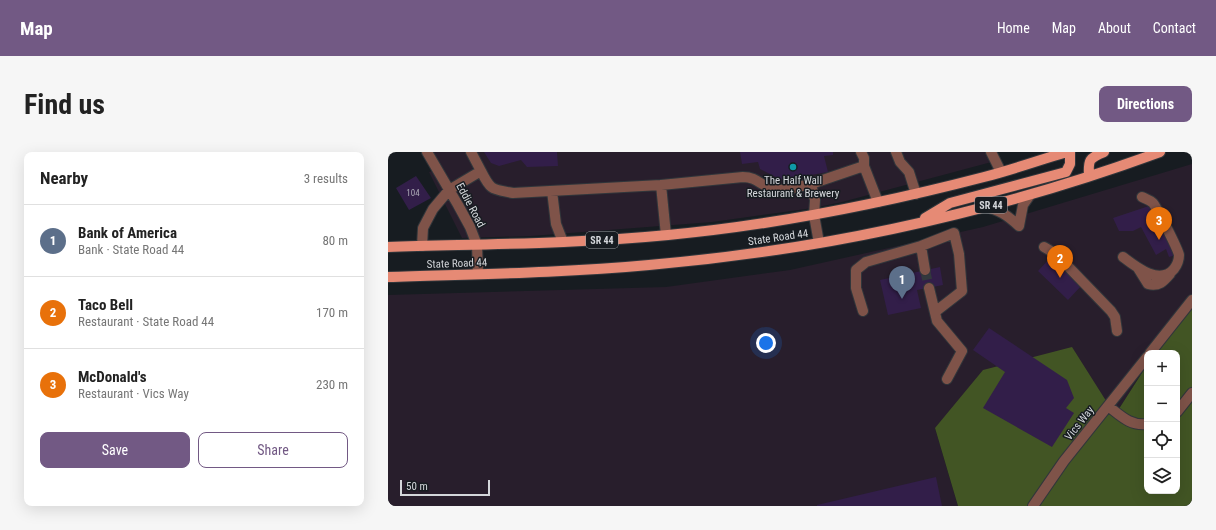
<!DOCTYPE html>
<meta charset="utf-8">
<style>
body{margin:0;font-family:"Roboto Condensed",sans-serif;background:#f6f6f6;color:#222}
.controls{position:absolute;right:12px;bottom:12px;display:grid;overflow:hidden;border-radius:8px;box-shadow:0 4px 16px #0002}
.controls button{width:36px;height:36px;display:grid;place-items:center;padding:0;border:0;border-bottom:1px solid #e0e0e0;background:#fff;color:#222;font:20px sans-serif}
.scale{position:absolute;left:12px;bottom:10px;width:90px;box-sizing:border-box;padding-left:4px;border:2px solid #d4d7db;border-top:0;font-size:11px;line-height:14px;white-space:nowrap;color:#d4d7db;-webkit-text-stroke:3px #171c21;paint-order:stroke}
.you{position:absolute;left:378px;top:191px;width:14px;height:14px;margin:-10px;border:3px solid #fff;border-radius:50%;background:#1a73e8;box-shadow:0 0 0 6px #1a73e833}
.badge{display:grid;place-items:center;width:26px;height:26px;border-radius:50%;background:#725984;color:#fff;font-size:13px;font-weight:700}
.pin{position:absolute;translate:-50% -33px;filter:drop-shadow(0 1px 2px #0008)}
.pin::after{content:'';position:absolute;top:21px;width:14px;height:12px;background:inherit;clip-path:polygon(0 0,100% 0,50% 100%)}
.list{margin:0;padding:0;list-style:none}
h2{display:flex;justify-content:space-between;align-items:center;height:52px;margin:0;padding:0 16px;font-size:17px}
h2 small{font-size:13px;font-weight:400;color:#767676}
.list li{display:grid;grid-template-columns:26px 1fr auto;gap:12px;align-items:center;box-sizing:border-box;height:72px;padding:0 16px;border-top:1px solid #e0e0e0}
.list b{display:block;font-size:15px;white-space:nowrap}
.list p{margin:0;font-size:13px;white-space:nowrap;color:#767676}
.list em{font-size:13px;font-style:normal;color:#767676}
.actions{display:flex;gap:8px;padding:12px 16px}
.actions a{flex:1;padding:9px 0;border:1px solid #725984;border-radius:8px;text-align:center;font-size:14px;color:#725984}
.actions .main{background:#725984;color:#fff}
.icon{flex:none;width:22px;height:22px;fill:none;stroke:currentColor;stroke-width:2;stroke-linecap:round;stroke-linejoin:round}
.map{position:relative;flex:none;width:804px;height:354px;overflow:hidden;border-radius:8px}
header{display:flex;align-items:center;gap:24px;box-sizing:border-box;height:56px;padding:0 20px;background:#725984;color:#fff}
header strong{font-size:19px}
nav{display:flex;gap:22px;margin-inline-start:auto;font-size:14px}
.intro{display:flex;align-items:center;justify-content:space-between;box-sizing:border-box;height:96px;padding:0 24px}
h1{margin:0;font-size:28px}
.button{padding:10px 18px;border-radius:8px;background:#725984;color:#fff;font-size:14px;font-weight:700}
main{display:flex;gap:24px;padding:0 24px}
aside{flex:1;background:#fff;border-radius:8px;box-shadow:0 4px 16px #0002}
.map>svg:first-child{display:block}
.commercial{fill:#281e2c}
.forest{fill:#425524}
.building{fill:#321e49}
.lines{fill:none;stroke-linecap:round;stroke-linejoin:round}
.minor-tunnel{stroke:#33383d;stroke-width:10;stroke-dasharray:10 5;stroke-linecap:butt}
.minor-casing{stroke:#31363b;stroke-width:12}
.major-casing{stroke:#31363b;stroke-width:12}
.minor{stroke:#7f5349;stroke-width:10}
.major{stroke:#e68a75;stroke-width:10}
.culture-dot{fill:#0f9aa8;stroke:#171c21;stroke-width:1.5}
.labels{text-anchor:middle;stroke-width:3;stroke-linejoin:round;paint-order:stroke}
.number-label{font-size:9px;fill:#aca9b6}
.shield{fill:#171c21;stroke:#9b9fa3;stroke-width:1}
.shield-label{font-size:10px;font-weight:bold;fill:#d4d7db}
.poi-label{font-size:11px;fill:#d4d7db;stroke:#171c21}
.street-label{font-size:11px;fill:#d4d7db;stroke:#171c21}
</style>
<header>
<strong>Map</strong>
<nav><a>Home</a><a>Map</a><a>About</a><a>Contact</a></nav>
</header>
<div class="intro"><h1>Find us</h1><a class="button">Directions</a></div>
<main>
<aside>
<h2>Nearby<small>3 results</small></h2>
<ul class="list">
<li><span class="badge" style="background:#5c6f8a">1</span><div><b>Bank of America</b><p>Bank · State Road 44</p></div><em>80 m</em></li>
<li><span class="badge" style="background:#e8710a">2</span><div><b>Taco Bell</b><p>Restaurant · State Road 44</p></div><em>170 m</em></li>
<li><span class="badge" style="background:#e8710a">3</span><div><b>McDonald's</b><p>Restaurant · Vics Way</p></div><em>230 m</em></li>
</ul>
<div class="actions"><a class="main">Save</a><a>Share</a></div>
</aside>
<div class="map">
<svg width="804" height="354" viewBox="0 0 804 354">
<rect width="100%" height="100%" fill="#171c21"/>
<path class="commercial" d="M 34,0 L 607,0 L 611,8 L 454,50 L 425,56 L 324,70 L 143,84 L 74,86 L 41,20 L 45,19 Z
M 804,12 L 804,144 L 759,201 L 759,213 L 727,263 L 547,276 L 570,354 L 0,354 L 0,143 L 278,135 L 402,118 L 595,75 Z"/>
<path class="forest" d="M 804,144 L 804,354 L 570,354 L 547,276 L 595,218 L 684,195 L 727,263 L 759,213 L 759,339 L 789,339 L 789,201 L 767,201 Z"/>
<path class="building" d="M 96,0 L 169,0 L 170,14 L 139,15 L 133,8 L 111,14 L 103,11 Z
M 352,0 L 445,0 L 445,3 L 436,4 L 440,20 L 394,28 L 372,17 L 370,10 L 354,12 Z
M 28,24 L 43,46 L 21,58 L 8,36 Z
M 761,54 L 767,59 L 788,103 L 781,105 L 778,97 L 768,103 L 753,75 L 745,79 L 731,79 L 725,66 Z
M 664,104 L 694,133 L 680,148 L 650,119 Z
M 552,115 L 555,133 L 529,138 L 533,156 L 500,163 L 492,128 Z
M 601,176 L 679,228 L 686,246 L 678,256 L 686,261 L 664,295 L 595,256 L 617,220 L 585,198 Z
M 548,325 L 554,354 L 429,354 L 429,353 Z"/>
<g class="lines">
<path class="minor-tunnel" d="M 537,118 L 541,136"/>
<g class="minor-casing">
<path id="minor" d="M 39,0 L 70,53 L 82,75 L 89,93 L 90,122
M 508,0 L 512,10 L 521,20 L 528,42
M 603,0 L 613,20
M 476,14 L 490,50
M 93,19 C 103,39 104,37 125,41 L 273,33 L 278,83
M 423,32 L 476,14 L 476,6 L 473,0
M 273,33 L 355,25 C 367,25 371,31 381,36 C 394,41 411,34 423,32 L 427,48 L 426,63 L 431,91
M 164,39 L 168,72 L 175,90
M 596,55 C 611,57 620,64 631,74
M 631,74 L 635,53 L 642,43
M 34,94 L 35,76 L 45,57 L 61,38 L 93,19 L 83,0
M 533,94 L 537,118
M 656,95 L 668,102 L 723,159 L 727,165 L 729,179
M 735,105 C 748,115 772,134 786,117 C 789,113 791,109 791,103 C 790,97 769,56 765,51 C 762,48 758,47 754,45
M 750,116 L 760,132 C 771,135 776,129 782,122
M 541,136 L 549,169 L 574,199 L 559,227
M 475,159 L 468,136 L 468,118 L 478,110 L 533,94 L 566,81 L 571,102 L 574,139 L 547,160
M 762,201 L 804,148
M 720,254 C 733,264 742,274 759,272
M 789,260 L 804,241
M 645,354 L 676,309 L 759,205"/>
</g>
<g class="major-casing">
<path id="major" d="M 701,24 C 700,8 701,6 716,0
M 537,66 L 562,51 L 678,20 L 682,12 L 682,0
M 0,95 C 93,92 187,92 280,83 C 386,73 492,52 596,25 C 624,18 651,8 679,0
M 0,125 C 87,122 174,121 261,113 C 435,98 608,60 772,0"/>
</g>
<use href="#minor" class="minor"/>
<use href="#major" class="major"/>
</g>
<circle class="culture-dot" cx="405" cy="15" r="4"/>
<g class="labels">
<g class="number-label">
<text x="25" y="44">104</text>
</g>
<g class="shield">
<rect x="587" y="45" width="32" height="16" rx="3"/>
<rect x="198" y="80" width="32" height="16" rx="3"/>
</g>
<g class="shield-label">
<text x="603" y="57">SR 44</text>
<text x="214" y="92">SR 44</text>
</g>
<g class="poi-label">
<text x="405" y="32">The Half Wall<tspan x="405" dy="13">Restaurant &amp; Brewery</tspan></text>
</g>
<g class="street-label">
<text transform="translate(83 53) rotate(62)" y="4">Eddie Road</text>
<text transform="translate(390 85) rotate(-8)" y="4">State Road 44</text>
<text transform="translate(69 111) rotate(-2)" y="4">State Road 44</text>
<text transform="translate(691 271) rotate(-52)" y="4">Vics Way</text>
</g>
</g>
</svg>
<div class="controls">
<button>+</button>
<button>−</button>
<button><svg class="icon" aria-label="locate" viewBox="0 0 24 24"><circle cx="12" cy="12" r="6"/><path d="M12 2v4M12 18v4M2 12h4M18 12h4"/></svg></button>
<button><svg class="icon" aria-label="layers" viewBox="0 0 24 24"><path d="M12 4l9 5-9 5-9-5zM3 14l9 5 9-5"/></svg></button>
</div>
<div class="scale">50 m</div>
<div class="you"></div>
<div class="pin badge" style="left:514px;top:147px;background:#5c6f8a">1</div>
<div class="pin badge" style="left:672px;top:126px;background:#e8710a">2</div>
<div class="pin badge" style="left:771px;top:88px;background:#e8710a">3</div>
</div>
</main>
